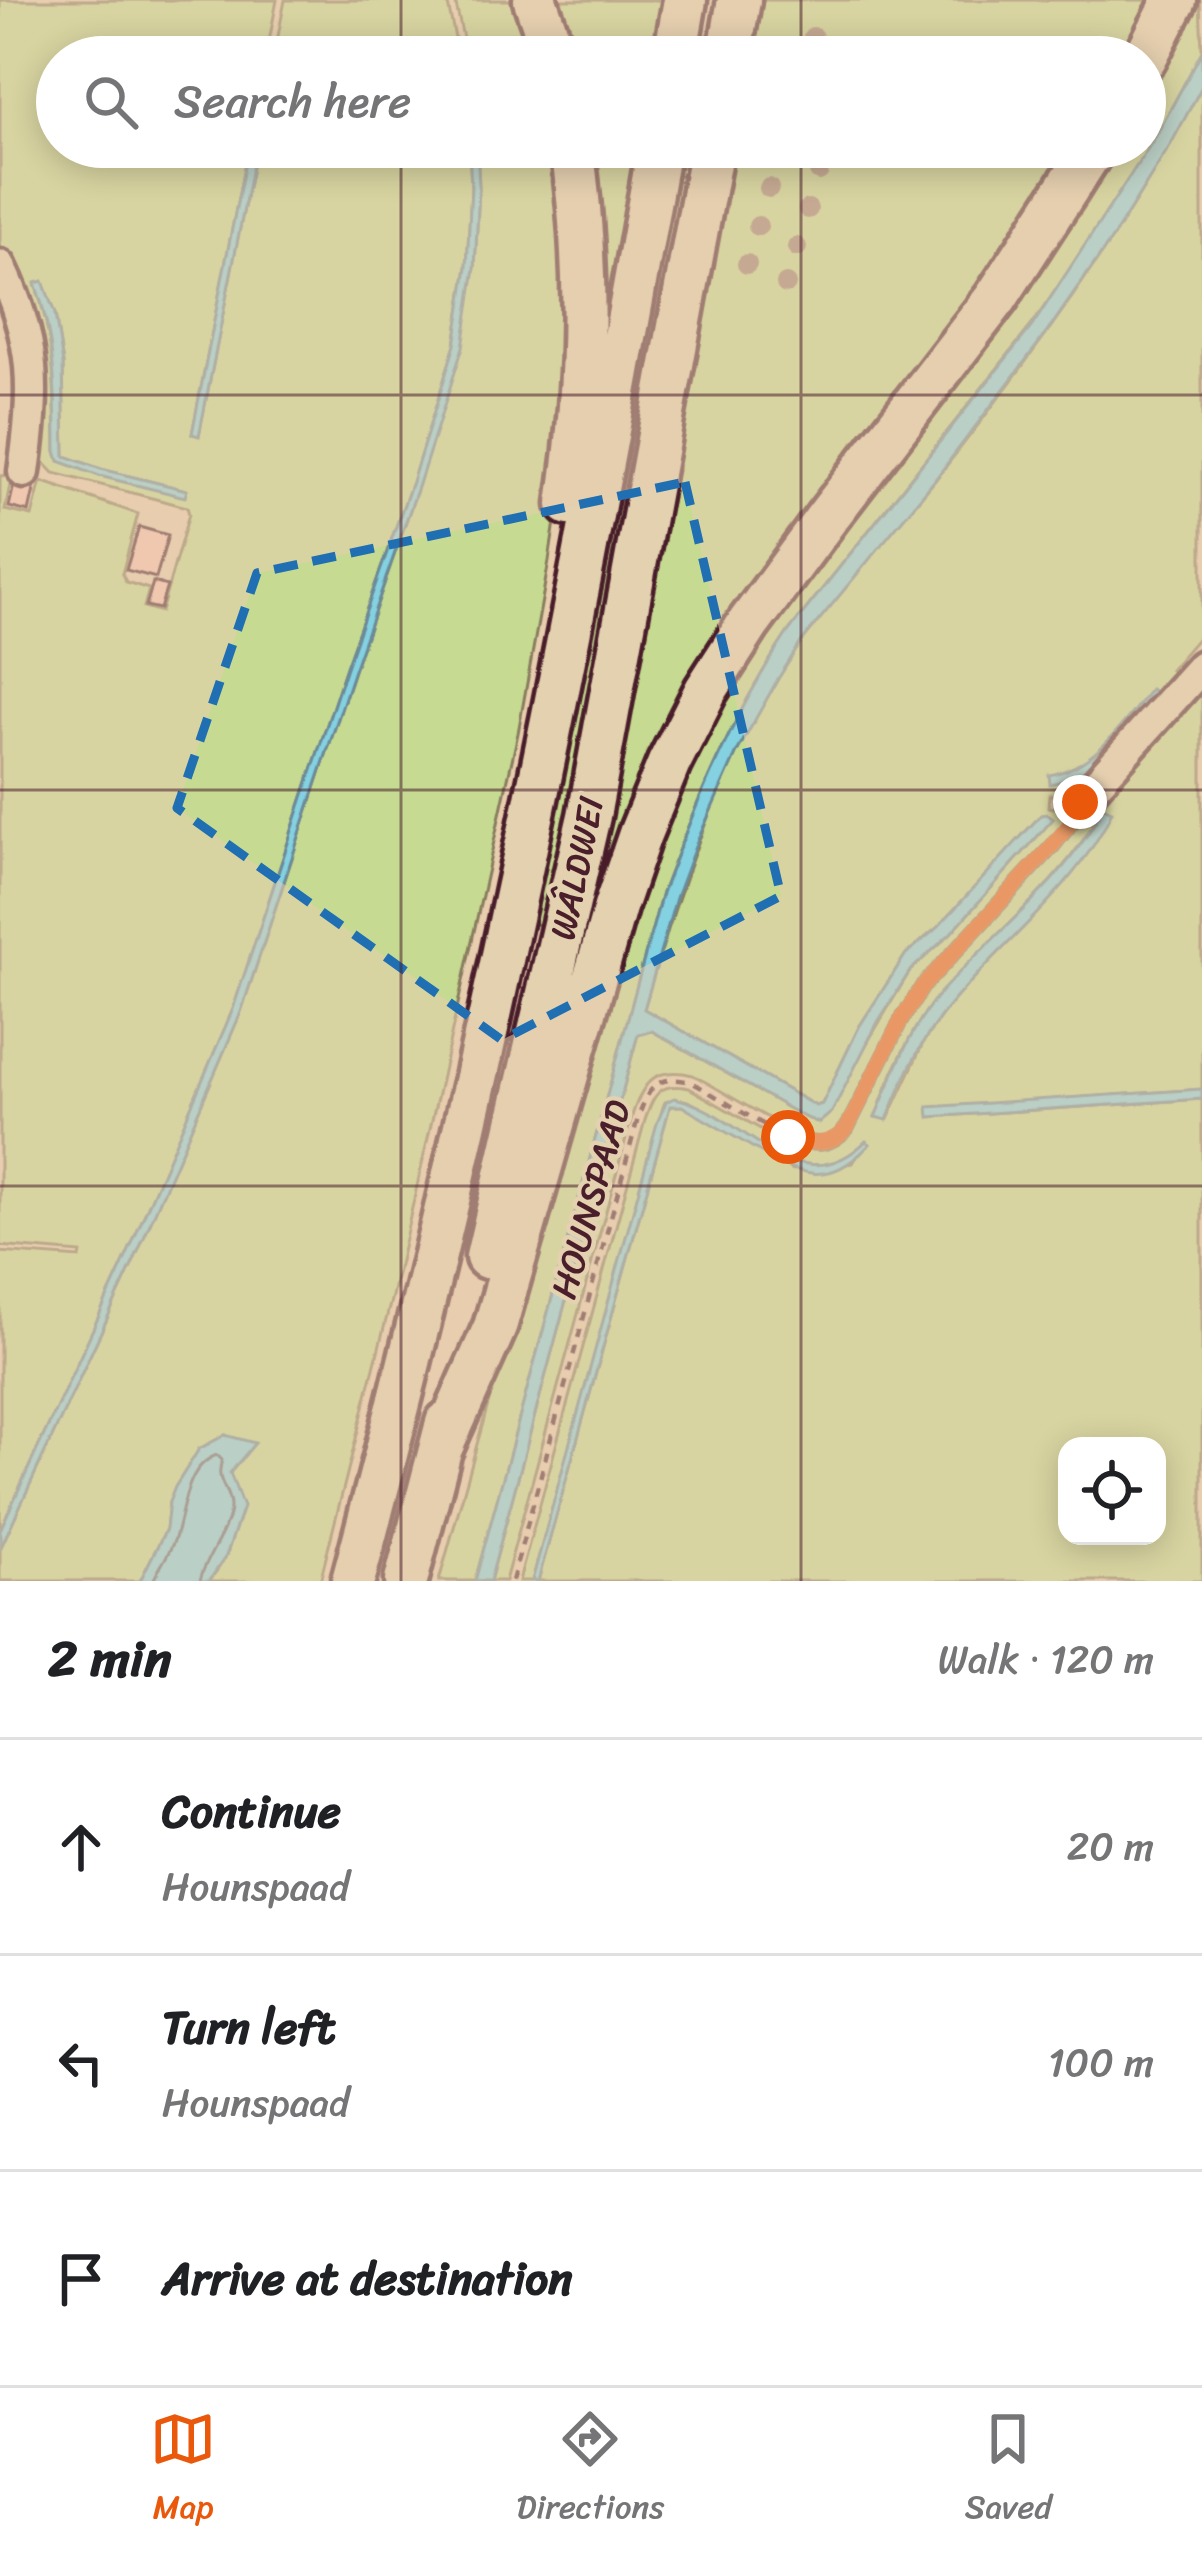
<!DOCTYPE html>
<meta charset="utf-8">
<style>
body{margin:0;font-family:Sriracha,sans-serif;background:#f6f6f6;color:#202124}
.controls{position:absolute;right:36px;bottom:36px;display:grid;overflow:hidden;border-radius:24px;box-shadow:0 6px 30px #0003}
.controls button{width:108px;height:108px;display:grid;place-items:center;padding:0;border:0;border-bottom:3px solid #e0e0e0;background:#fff;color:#202124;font:60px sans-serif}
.stop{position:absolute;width:36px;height:36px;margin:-27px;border:9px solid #ea580c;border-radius:50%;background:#fff}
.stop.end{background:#ea580c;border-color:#fff;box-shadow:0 3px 12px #0008}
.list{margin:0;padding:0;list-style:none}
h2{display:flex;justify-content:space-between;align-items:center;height:156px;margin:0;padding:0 48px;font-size:51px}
h2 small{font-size:39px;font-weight:400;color:#757577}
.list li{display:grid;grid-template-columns:78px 1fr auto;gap:36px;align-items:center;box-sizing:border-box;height:216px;padding:0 48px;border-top:3px solid #e0e0e0}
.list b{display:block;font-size:45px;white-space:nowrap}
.list p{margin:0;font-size:39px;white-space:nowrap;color:#757577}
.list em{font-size:39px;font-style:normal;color:#757577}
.icon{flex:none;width:66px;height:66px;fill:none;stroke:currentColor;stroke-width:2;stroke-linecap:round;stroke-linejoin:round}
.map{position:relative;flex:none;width:1202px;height:1581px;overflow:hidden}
.search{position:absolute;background:#fff;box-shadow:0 6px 30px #0003;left:36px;right:36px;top:36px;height:132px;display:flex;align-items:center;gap:30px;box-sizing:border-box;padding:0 42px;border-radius:66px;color:#757577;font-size:45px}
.sheet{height:804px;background:#fff}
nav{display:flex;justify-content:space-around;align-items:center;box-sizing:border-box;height:168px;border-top:3px solid #e0e0e0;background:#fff;font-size:33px;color:#757577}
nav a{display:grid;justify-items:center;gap:6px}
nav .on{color:#ea580c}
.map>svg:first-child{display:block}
.green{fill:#c6db91;stroke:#887d5e;stroke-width:3;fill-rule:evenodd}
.water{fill:#83d1e1;stroke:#6c8a98;stroke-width:3}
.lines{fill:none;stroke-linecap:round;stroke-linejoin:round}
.shore{stroke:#616674;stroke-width:3}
.building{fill:#fbc1b1;stroke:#4a1f2b;stroke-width:3}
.minor-casing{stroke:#4a1f2b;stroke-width:39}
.highway-casing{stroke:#4a1f2b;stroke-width:51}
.path{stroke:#4a1f2b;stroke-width:4.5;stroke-dasharray:9 9;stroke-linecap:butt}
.minor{stroke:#e3d1af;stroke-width:30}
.highway{stroke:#e3d1af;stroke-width:42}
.tree{fill:#9c7d6f}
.route{stroke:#ea580c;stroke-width:15}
.marked{fill:none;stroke:#1f6fb2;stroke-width:9;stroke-dasharray:24 15;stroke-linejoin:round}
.grid{fill:none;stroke:#4a1f2b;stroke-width:3;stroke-opacity:0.55}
.labels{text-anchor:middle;stroke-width:9;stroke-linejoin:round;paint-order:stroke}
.street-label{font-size:36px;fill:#4a1f2b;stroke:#e3d1af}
</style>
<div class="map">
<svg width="1202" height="1581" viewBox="0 0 1202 1581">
<rect width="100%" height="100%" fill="#e8ceaf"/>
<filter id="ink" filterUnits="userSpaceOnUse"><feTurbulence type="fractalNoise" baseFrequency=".00833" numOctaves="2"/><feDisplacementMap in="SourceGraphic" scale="24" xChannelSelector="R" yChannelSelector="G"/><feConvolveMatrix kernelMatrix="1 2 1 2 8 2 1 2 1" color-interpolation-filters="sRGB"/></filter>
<g filter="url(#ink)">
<path class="green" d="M 0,0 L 277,0 L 266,57 L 57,57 L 57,147 L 248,147 L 192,434 L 199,435 L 256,147 L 469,147 L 471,187 L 467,267 L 455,345 L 412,482 L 346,667 L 233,1009 L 124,1262 L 0,1530 L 0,1252 L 80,1258 L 81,1253 L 0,1246 L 0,476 L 12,475 L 5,510 L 32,516 L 41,481 L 138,514 L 122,574 L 126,582 L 149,589 L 144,607 L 161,612 L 189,514 L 187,507 L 54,473 L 40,458 L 0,255 ZM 35,284 L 55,314 L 63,364 L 65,456 L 101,469 L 186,490 L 59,461 L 56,451 C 55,393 55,339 35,284 Z
M 285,0 L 447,0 L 459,57 L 274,57 Z
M 455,0 L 525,0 L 544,57 L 467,57 Z
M 544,0 L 661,0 L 653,57 L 561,57 Z
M 759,0 L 1164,0 L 1135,57 L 748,57 Z
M 1200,0 L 1202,51 L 1156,136 L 1100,225 L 1031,326 L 788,632 C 734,712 696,803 662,893 L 475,1581 L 439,1581 L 604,987 L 653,841 L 742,663 L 999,330 L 1088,202 L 1121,147 L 1145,147 L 1145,105 Z
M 1202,86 L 1202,633 L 1170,670 L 1175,674 L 1202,644 L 1202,658 L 1080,788 L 1063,794 L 1049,795 L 1048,807 L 1060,809 L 1065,815 L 1065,822 L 917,982 L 894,1019 L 841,1124 C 836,1130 834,1133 826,1136 C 799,1143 721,1089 693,1075 C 655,1066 643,1081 632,1116 L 505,1581 L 490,1581 L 638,1034 L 652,1031 L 804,1117 L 820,1122 L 910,971 L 951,933 L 1053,819 L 1048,815 L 1041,815 L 937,928 L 906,954 L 859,1027 L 822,1104 L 816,1106 L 644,1009 C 681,881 724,751 802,641 C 842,584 892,533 936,479 C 1034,355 1128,226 1202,86 Z
M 477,147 L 562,147 L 572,218 L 562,476 L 549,561 L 518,733 L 440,1085 L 392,1296 L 320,1581 L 209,1581 C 215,1573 222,1564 226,1556 C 240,1525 229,1468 225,1435 L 199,1449 L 169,1502 L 166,1529 L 140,1581 L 0,1581 L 0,1549 L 133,1263 L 241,1012 L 354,670 L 419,484 L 475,268 L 479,187 Z
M 580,147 L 638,147 L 615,290 L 594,287 Z
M 677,147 L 696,147 L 606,634 L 544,926 L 530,923 Z
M 732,147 L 1083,147 L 858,455 L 598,929 L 583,925 L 653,590 Z
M 1202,675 L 1202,1089 L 928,1108 L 930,1117 L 1202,1099 L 1202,1581 L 538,1581 L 670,1106 L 682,1106 L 793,1170 L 853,1163 L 866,1141 C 814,1193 768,1148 717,1118 C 708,1113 695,1102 684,1100 C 678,1099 672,1101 665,1102 L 663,1107 L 532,1581 L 519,1581 L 645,1120 C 654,1094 659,1082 689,1088 L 785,1143 C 814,1153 831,1156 853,1132 L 906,1026 L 928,991 L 1058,851 L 1080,823 L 1086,804 ZM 1102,808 L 1077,867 L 947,1007 L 924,1041 L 888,1119 L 876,1117 C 888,1079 913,1025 939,995 C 992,934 1067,880 1102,808 ZM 1067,1446 L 1157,1446 L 1157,1536 L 1067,1536 Z"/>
<path class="water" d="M 1202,51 L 1202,86 L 1171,144 L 1115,234 L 1045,335 L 934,481 L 802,641 L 778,679 L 737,752 L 696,844 L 676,898 L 644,1009 L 816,1106 L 822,1104 L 859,1027 L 906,954 L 937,928 L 1041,815 L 1047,814 L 1053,819 L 951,933 L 910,971 L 878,1022 L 832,1112 L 819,1123 L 804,1117 L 652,1031 L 638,1034 L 490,1581 L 475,1581 L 662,893 C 696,803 734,712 788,632 L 1032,326 L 1156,136 Z
M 248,147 L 256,147 L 199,436 L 192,434 Z
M 469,147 L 477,147 L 479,187 L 475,268 L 463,347 L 419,484 L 354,670 L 241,1012 L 133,1263 L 0,1549 L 0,1530 L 124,1262 L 233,1009 L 346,667 L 412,482 L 455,345 L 467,267 L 471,187 Z
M 43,281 L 55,314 L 63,364 L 65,456 L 101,469 L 187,490 L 185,497 L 99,476 L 59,461 L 56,451 C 56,393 55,338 35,283 Z
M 1151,689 L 1157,694 C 1126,731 1100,774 1050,784 L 1049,775 C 1096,767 1122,724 1151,689 Z
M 1103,807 L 1112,811 C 1083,881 999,946 950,1005 C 921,1038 903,1080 887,1120 L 875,1117 C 893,1076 910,1028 939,994 C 993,933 1067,881 1103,807 Z
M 1202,1089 L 1202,1099 L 929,1117 L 928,1107 Z
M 674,1098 C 743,1111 797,1209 866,1141 L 870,1144 C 825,1193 796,1172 747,1144 C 725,1131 703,1119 682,1106 L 670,1106 L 538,1581 L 532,1581 L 657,1123 L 666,1102 Z
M 225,1435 L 255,1443 L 230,1473 L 243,1507 L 226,1556 L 209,1581 L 140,1581 L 166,1529 L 169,1502 L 175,1487 L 199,1449 Z"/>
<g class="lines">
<path class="shore" d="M 153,1581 C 160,1566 170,1553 175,1538 C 184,1511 185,1466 217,1455 L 222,1460 C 214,1483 230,1488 230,1507 C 230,1528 203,1561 200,1581"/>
</g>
<path class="building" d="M 15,480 L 35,485 L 29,512 L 9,507 Z
M 139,527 L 168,535 L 156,578 L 126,570 Z
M 153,582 L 167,586 L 160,609 L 146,606 Z"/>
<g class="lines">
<g class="minor-casing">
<path id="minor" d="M 0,266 C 37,343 35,389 24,472
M 1080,802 L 1202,666"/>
</g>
<g class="highway-casing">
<path id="highway" d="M 535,0 L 555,57
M 675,57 L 685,0
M 729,57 L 739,0
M 1145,58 L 1175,0
M 569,504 C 587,384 589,267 572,147
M 487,1257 L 589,816 L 712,147
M 441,1448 L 495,1327 L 615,907 L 640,834 L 669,763 L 706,690 L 749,623 L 828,516 L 996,298 L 1094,147
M 353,1581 C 479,1108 575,629 659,147
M 406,1581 L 447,1423"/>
</g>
<path class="path" d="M 512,1581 L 638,1118 C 649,1087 656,1074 691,1082 C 721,1097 792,1149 823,1144 C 833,1142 840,1135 847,1128 L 900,1022 L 923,987 L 980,927 L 1067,828"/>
<use href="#minor" class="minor"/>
<use href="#highway" class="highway"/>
</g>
<g class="tree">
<circle cx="813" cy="37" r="10"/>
<circle cx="819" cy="171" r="10"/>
<circle cx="769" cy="188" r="10"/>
<circle cx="808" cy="209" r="10"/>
<circle cx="758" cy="226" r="10"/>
<circle cx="797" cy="247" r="10"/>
<circle cx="747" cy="264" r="10"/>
<circle cx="786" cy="284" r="10"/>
</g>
</g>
<g class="lines" filter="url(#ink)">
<path class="route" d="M 788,1137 C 812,1145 829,1147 847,1128 L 900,1022 L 922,987 L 1052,846 L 1074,819 L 1080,802"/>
</g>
<path d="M0 0H1202V1581H0ZM 685,482 L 781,896 L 502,1040 L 177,808 L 257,573 Z" fill="#e8ceaf" fill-opacity=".55" fill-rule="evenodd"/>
<path class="marked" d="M 685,482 L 781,896 L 502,1040 L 177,808 L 257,573 Z"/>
<path class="grid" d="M 401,0 L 401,57M 801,0 L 801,57M 401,147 L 401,1581M 801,147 L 801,1581M 0,395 L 1202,395M 0,790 L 1202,790M 0,1186 L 1202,1186"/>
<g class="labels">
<g class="street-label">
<text transform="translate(576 868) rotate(-78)" y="13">WÂLDWEI</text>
<text transform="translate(590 1199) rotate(-74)" y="13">HOUNSPAAD</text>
</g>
</g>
</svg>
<div class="controls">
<button><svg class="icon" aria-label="locate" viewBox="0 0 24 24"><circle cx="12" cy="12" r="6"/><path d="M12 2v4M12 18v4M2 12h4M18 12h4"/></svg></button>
</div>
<div class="stop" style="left:788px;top:1137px"></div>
<div class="stop end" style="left:1080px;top:802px"></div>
<div class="search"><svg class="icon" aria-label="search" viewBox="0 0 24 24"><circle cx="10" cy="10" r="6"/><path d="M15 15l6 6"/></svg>Search here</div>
</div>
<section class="sheet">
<h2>2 min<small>Walk · 120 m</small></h2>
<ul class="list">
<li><svg class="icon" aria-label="ahead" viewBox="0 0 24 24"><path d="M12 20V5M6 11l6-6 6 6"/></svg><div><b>Continue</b><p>Hounspaad</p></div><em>20 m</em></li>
<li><svg class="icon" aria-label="left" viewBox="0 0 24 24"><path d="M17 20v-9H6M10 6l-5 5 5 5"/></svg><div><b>Turn left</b><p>Hounspaad</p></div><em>100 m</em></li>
<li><svg class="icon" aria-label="arrive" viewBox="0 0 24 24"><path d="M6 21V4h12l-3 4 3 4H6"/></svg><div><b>Arrive at destination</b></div></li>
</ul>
</section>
<nav>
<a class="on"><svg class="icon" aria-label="map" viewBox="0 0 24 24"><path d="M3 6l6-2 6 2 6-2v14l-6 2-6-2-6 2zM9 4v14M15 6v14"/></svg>Map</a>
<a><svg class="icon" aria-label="directions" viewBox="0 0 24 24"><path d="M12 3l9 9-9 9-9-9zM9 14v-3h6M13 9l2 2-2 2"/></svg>Directions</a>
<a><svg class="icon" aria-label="saved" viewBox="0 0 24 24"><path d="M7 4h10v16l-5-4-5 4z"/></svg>Saved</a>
</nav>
